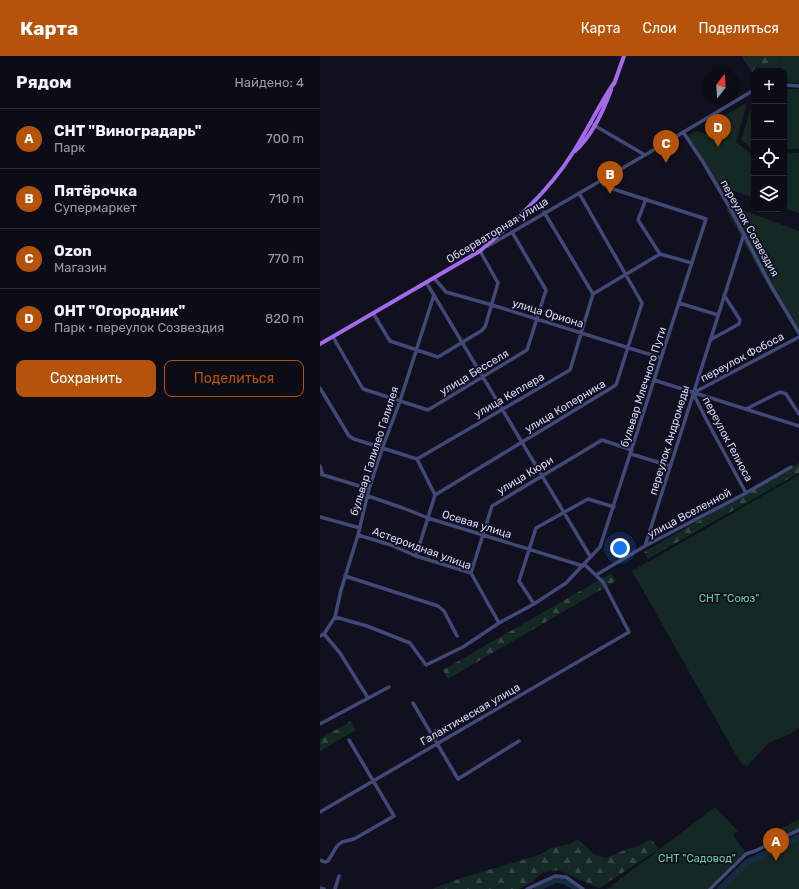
<!DOCTYPE html>
<html lang="ru">
<meta charset="utf-8">
<style>
body{margin:0;font-family:Rubik,sans-serif;background:#151520;color:#f1f3f6}
.controls{position:absolute;right:12px;top:12px;display:grid;overflow:hidden;border-radius:8px;box-shadow:0 1px 3px #0004}
.controls button{width:36px;height:36px;display:grid;place-items:center;padding:0;border:0;border-bottom:1px solid #2c2c36;background:#0c0c17;color:#f1f3f6;font:20px sans-serif}
.compass{position:absolute;left:383px;top:12px;width:36px;height:36px;border-radius:50%;background:#0c0c17;box-shadow:0 1px 3px #0004;rotate:17deg}
.you{position:absolute;left:300px;top:492px;width:14px;height:14px;margin:-10px;border:3px solid #fff;border-radius:50%;background:#1a73e8;box-shadow:0 0 0 6px #1a73e833}
.badge{display:grid;place-items:center;width:26px;height:26px;border-radius:50%;background:#b45309;color:#fff;font-size:13px;font-weight:700}
.pin{position:absolute;translate:-50% -33px;filter:drop-shadow(0 1px 2px #0008)}
.pin::after{content:'';position:absolute;top:21px;width:14px;height:12px;background:inherit;clip-path:polygon(0 0,100% 0,50% 100%)}
.list{margin:0;padding:0;list-style:none}
h2{display:flex;justify-content:space-between;align-items:center;height:52px;margin:0;padding:0 16px;font-size:17px}
h2 small{font-size:13px;font-weight:400;color:#9a9ba1}
.list li{display:grid;grid-template-columns:26px 1fr auto;gap:12px;align-items:center;box-sizing:border-box;height:60px;padding:0 16px;border-top:1px solid #2c2c36}
.list b{display:block;font-size:15px;white-space:nowrap}
.list p{margin:0;font-size:13px;white-space:nowrap;color:#9a9ba1}
.list em{font-size:13px;font-style:normal;color:#9a9ba1}
.actions{display:flex;gap:8px;padding:12px 16px}
.actions a{flex:1;padding:9px 0;border:1px solid #b45309;border-radius:8px;text-align:center;font-size:14px;color:#b45309}
.actions .main{background:#b45309;color:#fff}
.icon{flex:none;width:22px;height:22px;fill:none;stroke:currentColor;stroke-width:2;stroke-linecap:round;stroke-linejoin:round}
.map{position:relative;flex:none;width:479px;height:833px;overflow:hidden}
header{display:flex;align-items:center;gap:24px;box-sizing:border-box;height:56px;padding:0 20px;background:#b45309;color:#fff}
header strong{font-size:19px}
nav{display:flex;gap:22px;margin-inline-start:auto;font-size:14px}
main{display:flex}
aside{flex:1;background:#0c0c17}
.map>svg:first-child{display:block}
.green{fill:#142824}
.forest{fill:url(#forest-firs)}
.lines{fill:none;stroke-linecap:round;stroke-linejoin:round}
.river{stroke:#142c3f;stroke-width:6}
.minor{stroke:#414978;stroke-width:3.5}
.major{stroke:#a36aea;stroke-width:4}
.labels{text-anchor:middle;stroke-width:3.5;stroke-linejoin:round;paint-order:stroke}
.street-label{font-size:11px;fill:#d4d7f9;stroke:#10101f}
.park-label{font-size:11px;fill:#6bcea3;stroke:#10101f}
</style>
<header>
<strong>Карта</strong>
<nav><a>Карта</a><a>Слои</a><a>Поделиться</a></nav>
</header>
<main>
<aside>
<h2>Рядом<small>Найдено: 4</small></h2>
<ul class="list">
<li><span class="badge">A</span><div><b>СНТ &quot;Виноградарь&quot;</b><p>Парк</p></div><em>700 m</em></li>
<li><span class="badge">B</span><div><b>Пятёрочка</b><p>Супермаркет</p></div><em>710 m</em></li>
<li><span class="badge">C</span><div><b>Ozon</b><p>Магазин</p></div><em>770 m</em></li>
<li><span class="badge">D</span><div><b>ОНТ &quot;Огородник&quot;</b><p>Парк · переулок Созвездия</p></div><em>820 m</em></li>
</ul>
<div class="actions"><a class="main">Сохранить</a><a>Поделиться</a></div>
</aside>
<div class="map">
<svg width="479" height="833" viewBox="0 0 479 833">
<defs>
<pattern id="forest-firs" width="22" height="20" patternUnits="userSpaceOnUse"><rect width="22" height="20" fill="#142824"/><path d="M5 1l3.5 6h-7zM16 11l3.5 6h-7z" fill="#354645"/></pattern>
</defs>
<rect width="100%" height="100%" fill="#10101f"/>
<path class="green" d="M 458,0 L 479,0 L 479,27 L 466,26 L 464,15 L 463,15 Z
M 464,33 L 479,33 L 479,93 L 464,93 Z
M 434,42 L 434,93 L 432,93 L 421,84 Z
M 427,47 L 416,86 L 430,97 L 434,97 L 434,142 L 397,129 L 367,80 L 376,75 L 390,79 L 401,73 L 400,62 Z
M 464,96 L 479,97 L 479,157 L 464,152 Z
M 412,150 L 479,175 L 479,280 L 441,218 L 406,153 Z
M 479,419 L 479,672 L 472,677 L 449,687 L 427,710 L 422,708 L 415,697 L 312,515 Z
M 395,751 L 418,775 L 413,779 L 426,797 L 419,802 L 388,833 L 287,833 Z
M 479,781 L 479,833 L 401,833 L 427,809 L 439,801 Z"/>
<path class="forest" d="M 422,0 L 458,0 L 463,15 L 434,15 L 434,20 Z
M 479,407 L 479,417 L 328,503 L 324,496 Z
M 291,517 L 296,525 L 128,623 L 123,614 Z
M 31,665 L 36,674 L 0,695 L 0,683 Z
M 479,763 L 479,772 L 462,781 L 459,774 Z
M 258,783 L 275,799 L 286,802 L 307,793 L 321,789 L 331,783 L 339,793 L 279,832 L 238,814 L 222,817 L 211,827 L 199,833 L 112,833 L 144,821 L 219,799 L 231,792 L 250,788 Z"/>
<g class="lines">
<path class="river" d="M 217,833 C 236,823 238,819 257,833
M 400,833 L 426,807 L 479,781"/>
<path class="minor" d="M 464,29 L 479,30
M 272,68 L 325,99
M 363,76 L 383,106 L 410,152 L 451,230 L 479,277
M 326,143 L 318,164 L 340,198 L 372,207
M 168,190 L 325,99 L 434,34
M 114,222 L 126,236 L 172,249 L 341,302
M 106,226 L 270,500
M 273,238 L 340,198
M 359,247 L 398,259
M 53,257 L 70,285 L 118,301 L 161,275 L 165,271 L 178,227 L 160,195 L 161,194
M 13,281 L 43,333 L 108,354 L 207,294 L 226,234 L 192,176
M 390,284 L 419,268 L 420,264 L 404,239
M 334,324 L 479,370
M 0,332 L 29,380 L 34,383 L 97,403 L 250,314 L 273,238 L 224,156
M 426,353 L 460,336 L 466,338 L 479,358
M 311,398 L 350,410
M 97,403 L 115,439
M 0,410 L 3,419
M 0,418 L 49,433
M 426,437 L 386,363 L 373,337 L 479,281
M 48,440 L 83,452 L 108,462 L 263,510
M 0,461 L 40,472
M 38,479 L 71,489 L 96,500 L 151,517 L 179,567
M 325,490 L 424,178
M 96,500 L 115,439 L 296,329 L 322,247 L 259,137
M 151,517 L 172,450 L 282,384 L 312,394
M 276,519 L 325,490 L 426,437 L 471,411
M 25,520 L 118,550 L 124,555 L 137,580
M 214,548 L 199,525 L 216,472 L 268,443 L 294,451
M 15,561 L 47,570 L 90,587 L 106,609 L 143,591 L 179,567 L 214,548 L 246,527 L 280,491 L 386,163 L 287,131 L 283,128 L 281,124
M 4,578 L 20,597 L 48,642
M 0,580 L 4,578 L 15,561 L 21,534 L 38,479 L 49,433 L 62,393 L 80,345 L 114,239
M 93,647 L 138,723 L 199,685
M 0,668 L 69,631
M 0,756 L 309,576 L 283,526 L 264,508
M 0,804 L 5,806 L 8,805 L 17,790 L 22,786 L 34,783 L 74,760 L 29,684
M 0,832 L 4,833
M 15,833 L 19,820
M 207,833 L 235,820 L 246,821 L 263,833
M 390,833 L 426,798 L 435,795 L 479,774"/>
<path class="major" d="M 294,28 L 304,0
M 255,95 C 271,81 284,53 291,34
M 0,288 L 160,195 C 194,166 228,136 252,98 C 267,75 279,49 294,27"/>
</g>
<g class="labels">
<g class="street-label">
<text transform="translate(430 172) rotate(61)" y="4">переулок Созвездия</text>
<text transform="translate(177 174) rotate(-31)" y="4">Обсерваторная улица</text>
<text transform="translate(228 257) rotate(17)" y="4">улица Ориона</text>
<text transform="translate(422 301) rotate(-28)" y="4">переулок Фобоса</text>
<text transform="translate(154 316) rotate(-31)" y="4">улица Бесселя</text>
<text transform="translate(323 331) rotate(-72)" y="4">бульвар Млечного Пути</text>
<text transform="translate(189 339) rotate(-30)" y="4">улица Кеплера</text>
<text transform="translate(245 350) rotate(-31)" y="4">улица Коперника</text>
<text transform="translate(408 383) rotate(62)" y="4">переулок Гелиоса</text>
<text transform="translate(349 384) rotate(-73)" y="4">переулок Андромеды</text>
<text transform="translate(54 395) rotate(-72)" y="4">бульвар Галилео Галилея</text>
<text transform="translate(205 419) rotate(-31)" y="4">улица Кюри</text>
<text transform="translate(369 457) rotate(-28)" y="4">улица Вселенной</text>
<text transform="translate(157 468) rotate(17)" y="4">Осевая улица</text>
<text transform="translate(102 492) rotate(20)" y="4">Астероидная улица</text>
<text transform="translate(150 658) rotate(-30)" y="4">Галактическая улица</text>
</g>
<g class="park-label">
<text x="409" y="546">СНТ "Союз"</text>
<text x="377" y="806">СНТ "Садовод"</text>
</g>
</g>
</svg>
<div class="controls">
<button>+</button>
<button>−</button>
<button><svg class="icon" aria-label="locate" viewBox="0 0 24 24"><circle cx="12" cy="12" r="6"/><path d="M12 2v4M12 18v4M2 12h4M18 12h4"/></svg></button>
<button><svg class="icon" aria-label="layers" viewBox="0 0 24 24"><path d="M12 4l9 5-9 5-9-5zM3 14l9 5 9-5"/></svg></button>
</div>
<svg class="compass" viewBox="-18 -18 36 36"><path d="M0-13l5 13h-10z" fill="#e53935"/><path d="M0 13l5-13h-10z" fill="#9a9ba1"/></svg>
<div class="you"></div>
<div class="pin badge" style="left:456px;top:805px">A</div>
<div class="pin badge" style="left:290px;top:138px">B</div>
<div class="pin badge" style="left:346px;top:107px">C</div>
<div class="pin badge" style="left:398px;top:91px">D</div>
</div>
</main>
